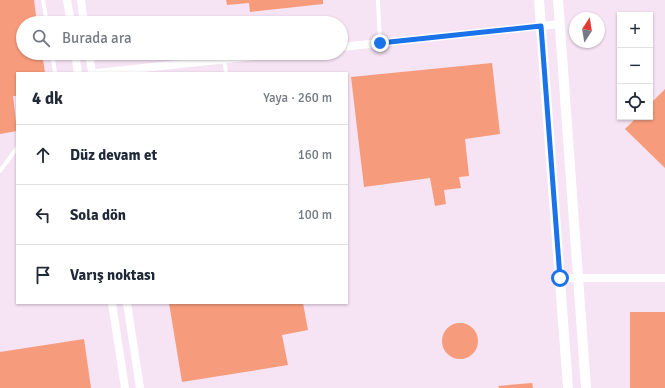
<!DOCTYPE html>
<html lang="tr">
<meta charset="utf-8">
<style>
body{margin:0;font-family:Signika,sans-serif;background:#f6f6f7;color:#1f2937}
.controls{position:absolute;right:12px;top:12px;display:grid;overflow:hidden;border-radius:0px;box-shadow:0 1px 3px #0004}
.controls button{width:36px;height:36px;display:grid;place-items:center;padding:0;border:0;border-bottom:1px solid #e0e1e3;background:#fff;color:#1f2937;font:20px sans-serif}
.compass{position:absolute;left:569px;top:12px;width:36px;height:36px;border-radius:50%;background:#fff;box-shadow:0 1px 3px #0004;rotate:12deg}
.stop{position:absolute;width:12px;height:12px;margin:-9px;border:3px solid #1a73e8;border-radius:50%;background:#fff}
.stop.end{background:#1a73e8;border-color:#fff;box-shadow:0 1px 4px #0008}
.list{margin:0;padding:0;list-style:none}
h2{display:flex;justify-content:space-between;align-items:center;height:52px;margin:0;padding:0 16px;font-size:17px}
h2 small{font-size:13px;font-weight:400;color:#747a83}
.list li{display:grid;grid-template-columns:26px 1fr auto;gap:12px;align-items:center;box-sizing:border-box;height:60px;padding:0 16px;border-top:1px solid #e0e1e3}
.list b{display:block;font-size:15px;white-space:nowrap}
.list em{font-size:13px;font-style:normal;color:#747a83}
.icon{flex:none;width:22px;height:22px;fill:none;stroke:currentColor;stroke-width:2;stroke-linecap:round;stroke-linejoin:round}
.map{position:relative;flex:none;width:665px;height:388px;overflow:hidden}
.search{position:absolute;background:#fff;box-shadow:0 1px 3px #0004;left:16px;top:16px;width:332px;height:44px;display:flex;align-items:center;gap:10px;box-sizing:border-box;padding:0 14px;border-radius:22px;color:#747a83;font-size:15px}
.panel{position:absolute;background:#fff;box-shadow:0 1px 3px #0004;left:16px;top:72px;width:332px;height:232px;border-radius:0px}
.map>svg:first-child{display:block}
.industrial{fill:#f6e3f4;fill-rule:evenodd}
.building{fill:#f69b7b}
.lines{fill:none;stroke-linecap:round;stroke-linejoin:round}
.service{stroke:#fff;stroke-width:4}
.minor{stroke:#fff;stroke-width:8}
.tertiary{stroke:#fff;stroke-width:10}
.route{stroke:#1a73e8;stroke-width:5}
</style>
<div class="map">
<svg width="665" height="388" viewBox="0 0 665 388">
<rect width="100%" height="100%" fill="#fcf3e1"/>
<path class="industrial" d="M 0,0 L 665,0 L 665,388 L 0,388 ZM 620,15 L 650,15 L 650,117 L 620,117 ZM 575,18 L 599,18 L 599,42 L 575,42 ZM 23,23 L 341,23 L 341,53 L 23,53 ZM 17,73 L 347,73 L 347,303 L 17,303 Z"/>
<path class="building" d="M 0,0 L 34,0 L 37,23 L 23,23 L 23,53 L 42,53 L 45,73 L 17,73 L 17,96 L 13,96 L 17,131 L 0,134 Z
M 226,0 L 323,0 L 323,4 L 250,12 L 249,3 L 227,5 Z
M 492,63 L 500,134 L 465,139 L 469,176 L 459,177 L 461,188 L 444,190 L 446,204 L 435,206 L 430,178 L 364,187 L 351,77 Z
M 665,89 L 665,168 L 625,129 L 637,117 L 650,117 L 650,104 Z
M 169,303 L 303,303 L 308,330 L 282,335 L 288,365 L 182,382 Z
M 630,312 L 665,312 L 665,388 L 630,388 Z
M442 341a18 18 0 1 1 36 0a18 18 0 1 1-36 0Z
M 84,339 L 91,388 L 0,388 L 0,352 Z
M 532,383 L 533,388 L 499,388 L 498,386 Z"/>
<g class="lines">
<path class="service" d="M 43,0 L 47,23
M 378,0 L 380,43
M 52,53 L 55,73
M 224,60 L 226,73
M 0,171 L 17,148"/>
<path class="minor" d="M 67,0 L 71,23
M 81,0 L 84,23
M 341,47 L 560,24
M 75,53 L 78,73
M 89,53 L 92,73
M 96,73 L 284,53
M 560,278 L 665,278
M 112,303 L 125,388
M 127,303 L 140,388"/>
<path class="tertiary" d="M 539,0 L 568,388
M 558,0 L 586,388"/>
</g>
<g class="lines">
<path class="route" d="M 380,43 L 541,26 L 560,278"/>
</g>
</svg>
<div class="controls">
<button>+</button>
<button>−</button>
<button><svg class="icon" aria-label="locate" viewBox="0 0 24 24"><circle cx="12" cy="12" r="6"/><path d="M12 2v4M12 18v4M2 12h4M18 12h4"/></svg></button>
</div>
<svg class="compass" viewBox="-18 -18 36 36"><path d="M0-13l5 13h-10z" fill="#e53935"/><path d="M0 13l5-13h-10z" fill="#747a83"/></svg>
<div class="stop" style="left:560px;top:278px"></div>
<div class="stop end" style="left:380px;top:43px"></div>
<div class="search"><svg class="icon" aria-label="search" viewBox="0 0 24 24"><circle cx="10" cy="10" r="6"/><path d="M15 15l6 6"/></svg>Burada ara</div>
<section class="panel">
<h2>4 dk<small>Yaya · 260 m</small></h2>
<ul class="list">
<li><svg class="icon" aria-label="ahead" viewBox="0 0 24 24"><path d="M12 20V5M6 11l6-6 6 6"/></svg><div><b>Düz devam et</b></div><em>160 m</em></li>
<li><svg class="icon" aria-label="left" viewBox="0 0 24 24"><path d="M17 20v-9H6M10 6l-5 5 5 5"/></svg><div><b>Sola dön</b></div><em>100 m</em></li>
<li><svg class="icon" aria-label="arrive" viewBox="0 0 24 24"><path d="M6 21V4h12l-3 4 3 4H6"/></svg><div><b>Varış noktası</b></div></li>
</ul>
</section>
</div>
